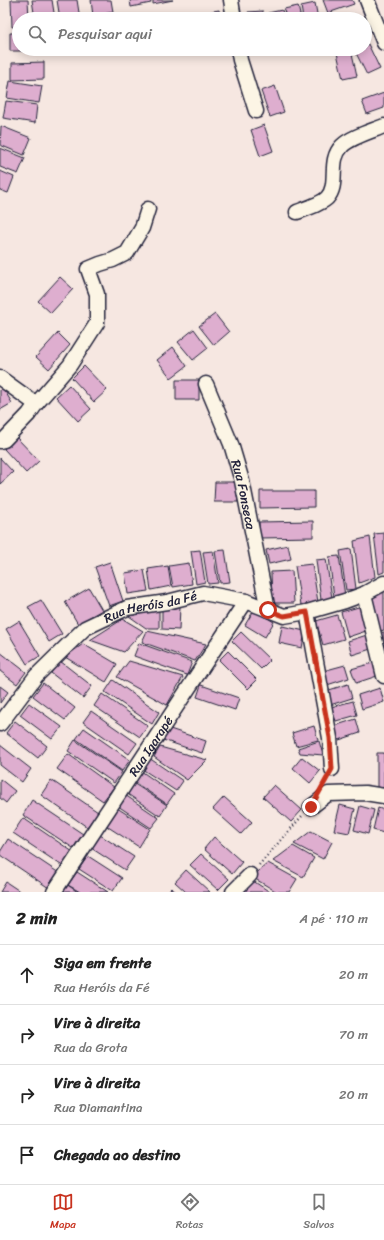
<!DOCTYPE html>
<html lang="pt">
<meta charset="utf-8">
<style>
body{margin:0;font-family:Sriracha,sans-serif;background:#f6f6f6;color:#222}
.stop{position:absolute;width:12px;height:12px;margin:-9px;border:3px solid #c8321e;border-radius:50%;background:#fff}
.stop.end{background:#c8321e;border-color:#fff;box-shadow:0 1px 4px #0008}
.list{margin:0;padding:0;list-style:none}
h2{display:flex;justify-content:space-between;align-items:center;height:52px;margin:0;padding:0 16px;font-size:17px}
h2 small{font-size:13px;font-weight:400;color:#767676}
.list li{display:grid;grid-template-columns:26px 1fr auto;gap:12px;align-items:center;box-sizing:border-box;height:60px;padding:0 16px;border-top:1px solid #e0e0e0}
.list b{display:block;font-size:15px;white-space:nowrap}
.list p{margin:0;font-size:13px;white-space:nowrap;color:#767676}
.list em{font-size:13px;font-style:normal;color:#767676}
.icon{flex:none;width:22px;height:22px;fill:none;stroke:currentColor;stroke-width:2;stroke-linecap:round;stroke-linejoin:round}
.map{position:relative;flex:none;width:384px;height:892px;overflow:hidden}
.search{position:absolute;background:#fff;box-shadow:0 2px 10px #0003;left:12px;right:12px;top:12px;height:44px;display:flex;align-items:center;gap:10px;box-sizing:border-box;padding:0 14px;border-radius:22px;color:#767676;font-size:15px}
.sheet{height:292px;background:#fff}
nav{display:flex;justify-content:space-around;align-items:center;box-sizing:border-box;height:56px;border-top:1px solid #e0e0e0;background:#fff;font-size:11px;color:#767676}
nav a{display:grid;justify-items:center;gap:2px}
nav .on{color:#c8321e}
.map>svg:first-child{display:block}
.building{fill:#deaecf;stroke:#22223b}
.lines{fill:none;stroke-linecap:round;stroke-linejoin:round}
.minor-casing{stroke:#22223b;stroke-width:17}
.path{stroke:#22223b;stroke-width:2.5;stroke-dasharray:1 3;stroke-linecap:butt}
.minor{stroke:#fcf5e5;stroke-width:14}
.route{stroke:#c8321e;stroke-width:5}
.labels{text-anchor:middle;stroke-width:4;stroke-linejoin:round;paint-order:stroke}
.street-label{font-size:13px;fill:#22223b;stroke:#fcf5e5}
</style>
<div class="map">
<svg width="384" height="892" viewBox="0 0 384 892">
<rect width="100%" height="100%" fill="#f6e7e1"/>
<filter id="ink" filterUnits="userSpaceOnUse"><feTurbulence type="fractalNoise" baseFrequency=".025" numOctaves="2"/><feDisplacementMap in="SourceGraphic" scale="8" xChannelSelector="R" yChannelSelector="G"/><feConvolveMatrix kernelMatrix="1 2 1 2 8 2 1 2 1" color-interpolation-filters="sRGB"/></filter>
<g filter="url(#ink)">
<path class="building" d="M 11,0 L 28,0 L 29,19 L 19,19 L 19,27 L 12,27 Z
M 32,0 L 52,0 L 55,19 L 35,19 Z
M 57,0 L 77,0 L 80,19 L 60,19 Z
M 91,0 L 111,0 L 113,12 L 93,16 Z
M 130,0 L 150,0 L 151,3 L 131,7 Z
M 153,0 L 173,0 L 153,4 Z
M 323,0 L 352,0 L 354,4 L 328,13 Z
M 315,3 L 318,19 L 303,19 L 301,6 Z
M 298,6 L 301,19 L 286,19 L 284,9 Z
M 219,10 L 220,19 L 192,19 L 192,15 Z
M 282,10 L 284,19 L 269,19 L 268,13 Z
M 263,11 L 263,19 L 249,19 L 248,12 Z
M 10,33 L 19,33 L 19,49 L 42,49 L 42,51 L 10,51 Z
M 368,44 L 380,69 L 367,75 L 355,51 L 358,49 L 365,49 L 365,46 Z
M 351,49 L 357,76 L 343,79 L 337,53 Z
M 44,62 L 44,79 L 12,80 L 12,63 Z
M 10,81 L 42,86 L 39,103 L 7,98 Z
M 275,86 L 284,112 L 270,117 L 261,91 Z
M 384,93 L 384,108 L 367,114 L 362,101 Z
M 6,101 L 37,105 L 35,123 L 3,118 Z
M 264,125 L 273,151 L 260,156 L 251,130 Z
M 1,126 L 31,138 L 24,155 L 0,145 Z
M 0,148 L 25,158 L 18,174 L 0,167 Z
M 0,171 L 14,177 L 8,193 L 0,190 Z
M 60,277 L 73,289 L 51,313 L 38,301 Z
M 215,314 L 229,332 L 214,345 L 199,326 Z
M 194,329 L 208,348 L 193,360 L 178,342 Z
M 58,333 L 70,345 L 49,369 L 36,357 Z
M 173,347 L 187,366 L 171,378 L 157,360 Z
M 84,366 L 107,390 L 94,402 L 72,378 Z
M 176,380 L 199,380 L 199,400 L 176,400 Z
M 69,385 L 91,409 L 78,421 L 56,397 Z
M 3,388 L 12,403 L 0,410 L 0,390 Z
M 16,437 L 39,461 L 26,473 L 4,449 Z
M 0,458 L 13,472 L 0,484 Z
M 215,482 L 238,482 L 238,502 L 214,502 Z
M 260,491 L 314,491 L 314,507 L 260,508 Z
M 313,521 L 313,537 L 259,538 L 259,522 Z
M 384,533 L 384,572 L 379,574 L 374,534 Z
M 370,537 L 375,577 L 359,583 L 354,541 Z
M 288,545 L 291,559 L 269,564 L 266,550 Z
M 351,549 L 356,589 L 346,590 L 340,551 Z
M 200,550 L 205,582 L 196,584 L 191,551 Z
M 225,550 L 230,582 L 220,583 L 215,551 Z
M 213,551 L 218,583 L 208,584 L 203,552 Z
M 339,556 L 345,596 L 334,597 L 329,557 Z
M 326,559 L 332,598 L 321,600 L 316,560 Z
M 110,562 L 123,601 L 109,606 L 95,567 Z
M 189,563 L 192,584 L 173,587 L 169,566 Z
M 312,564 L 318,602 L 301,605 L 295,566 Z
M 168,566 L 171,586 L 151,590 L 148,569 Z
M 144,570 L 148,591 L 128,594 L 125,573 Z
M 292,571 L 294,603 L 272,603 L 271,572 Z
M 89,588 L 102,610 L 78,624 L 65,602 Z
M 384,591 L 384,630 L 380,631 L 369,595 Z
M 41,600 L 62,634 L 49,642 L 28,607 Z
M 162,605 L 180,606 L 179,630 L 162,629 Z
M 362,606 L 369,630 L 348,637 L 341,612 Z
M 159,610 L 159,628 L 146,628 L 129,616 Z
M 254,610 L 274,622 L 265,637 L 245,625 Z
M 337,615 L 344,639 L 323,645 L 316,621 Z
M 123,619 L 143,631 L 124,652 L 90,640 Z
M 19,621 L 40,656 L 27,664 L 6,629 Z
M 282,626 L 305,631 L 302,648 L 279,643 Z
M 147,631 L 206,644 L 195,661 L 142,642 Z
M 241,632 L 270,660 L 261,669 L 232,641 Z
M 384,632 L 384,650 L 379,633 Z
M 370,634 L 374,648 L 352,655 L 348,641 Z
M 139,643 L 192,662 L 187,675 L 134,656 Z
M 83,644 L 117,664 L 106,682 L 65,657 Z
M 228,651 L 257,680 L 248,689 L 219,660 Z
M 0,652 L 26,672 L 17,684 L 0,671 Z
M 60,661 L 92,686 L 83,698 L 51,673 Z
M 129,661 L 183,677 L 167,705 L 117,677 Z
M 373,663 L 377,676 L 356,683 L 351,669 Z
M 345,665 L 349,678 L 327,685 L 323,671 Z
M 113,680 L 159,712 L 152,724 L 105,692 Z
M 43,683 L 75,708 L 65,720 L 33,696 Z
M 348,684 L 352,698 L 330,705 L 326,691 Z
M 201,685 L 239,698 L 235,710 L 197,697 Z
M 0,686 L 8,692 L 0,703 Z
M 380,688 L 384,702 L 362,709 L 358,695 Z
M 102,694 L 148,726 L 140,737 L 94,706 Z
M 353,701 L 357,715 L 336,721 L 331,707 Z
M 29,703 L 62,727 L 52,739 L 20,715 Z
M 91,711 L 137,743 L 129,754 L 83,722 Z
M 356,719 L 360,733 L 339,740 L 334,726 Z
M 15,721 L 47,746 L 38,758 L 6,733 Z
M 314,726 L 318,740 L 296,746 L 292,733 Z
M 84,728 L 130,760 L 122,771 L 76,739 Z
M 167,728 L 206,741 L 202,753 L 163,740 Z
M 75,740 L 122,772 L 114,783 L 68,751 Z
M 319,741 L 323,755 L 300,753 L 298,748 Z
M 0,745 L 31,769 L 22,782 L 0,765 Z
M 160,747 L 207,760 L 187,780 L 154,757 Z
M 377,753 L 384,753 L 384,791 L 377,791 Z
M 68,754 L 114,787 L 103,801 L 57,769 Z
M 302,757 L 320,771 L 310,783 L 293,768 Z
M 149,758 L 183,781 L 176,791 L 142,769 Z
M 141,771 L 174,794 L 167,804 L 134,782 Z
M 0,779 L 15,791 L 6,803 L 0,798 Z
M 51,780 L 98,812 L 87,827 L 41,795 Z
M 133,783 L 167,805 L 160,816 L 126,793 Z
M 274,785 L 302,810 L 291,822 L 263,797 Z
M 125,795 L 159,818 L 151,828 L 118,806 Z
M 224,797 L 252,822 L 241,834 L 213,809 Z
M 32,800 L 83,834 L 73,848 L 23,815 Z
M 340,805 L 355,809 L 349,833 L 334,830 Z
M 360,806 L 374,810 L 368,834 L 354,830 Z
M 117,808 L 150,829 L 139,847 L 105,825 Z
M 378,808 L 384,810 L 384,833 L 373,830 Z
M 23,818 L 73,852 L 64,867 L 13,833 Z
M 311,831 L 332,842 L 323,859 L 294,844 Z
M 100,835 L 134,857 L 125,870 L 91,848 Z
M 214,837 L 242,862 L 232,874 L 204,849 Z
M 8,839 L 59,873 L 49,888 L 0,855 L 0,852 Z
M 293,846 L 314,858 L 303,877 L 273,861 Z
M 201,854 L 229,879 L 218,890 L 190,865 Z
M 88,856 L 122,878 L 113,891 L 79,869 Z
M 268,863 L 297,879 L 289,892 L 277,892 L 252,877 Z
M 186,870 L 210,892 L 186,892 L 175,882 Z
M 77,872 L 108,892 L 80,892 L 68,885 Z
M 250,879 L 270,892 L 242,892 Z
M 6,882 L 21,892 L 0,892 Z
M 66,884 L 78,892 L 61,892 Z
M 171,888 L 176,892 L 167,892 Z"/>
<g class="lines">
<g class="minor-casing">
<g id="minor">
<path d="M 231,0 L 234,19"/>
<path d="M 367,0 L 384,43"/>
<path d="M 238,49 L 240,60 L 256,111"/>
<path d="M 297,212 C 305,209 321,204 327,198 C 340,184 327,161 342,146 C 351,137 372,131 384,126"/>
<path d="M 0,378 L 36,404"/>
<path id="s1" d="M 206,384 L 231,444 L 242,481 L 268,610"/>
<path d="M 0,441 L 4,440 L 29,414 L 36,404 L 70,365 L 97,323 L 97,294 L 88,269 L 100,264 L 113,260 L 127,253 L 142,228 L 148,209"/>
<path d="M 364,594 L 384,676"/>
<path d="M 307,612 L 330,738 L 332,769"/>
<path id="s2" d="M 0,724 L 36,676 L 85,628 L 127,608 L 167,602 L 203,593 L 246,601 L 284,616 L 307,612 L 345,601 L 364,594 L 384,583"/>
<path d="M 311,807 L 328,794 L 365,793 L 384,796"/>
<path id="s3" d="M 54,892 L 246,601"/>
<path d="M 233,892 L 250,875"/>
</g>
</g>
<path class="path" d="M 259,865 L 302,816"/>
<use href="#minor" class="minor"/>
</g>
</g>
<g class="lines" filter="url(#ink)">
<path class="route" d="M 268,610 L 284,616 L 307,612 L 330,738 L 332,769 L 311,807"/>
</g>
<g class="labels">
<g class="street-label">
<text dy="5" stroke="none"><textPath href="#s1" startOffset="117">Rua Fonseca</textPath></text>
<text dy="5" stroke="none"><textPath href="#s2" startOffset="198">Rua Heróis da Fé</textPath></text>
<text dy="5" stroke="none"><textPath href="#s3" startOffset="175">Rua Igarapé</textPath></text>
</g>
</g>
</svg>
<div class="stop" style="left:268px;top:610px"></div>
<div class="stop end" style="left:311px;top:807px"></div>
<div class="search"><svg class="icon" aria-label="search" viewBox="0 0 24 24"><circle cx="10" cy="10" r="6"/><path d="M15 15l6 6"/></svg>Pesquisar aqui</div>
</div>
<section class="sheet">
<h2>2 min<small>A pé · 110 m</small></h2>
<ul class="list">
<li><svg class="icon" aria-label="ahead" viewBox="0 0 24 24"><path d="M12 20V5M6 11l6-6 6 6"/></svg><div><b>Siga em frente</b><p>Rua Heróis da Fé</p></div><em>20 m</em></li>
<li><svg class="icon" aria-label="right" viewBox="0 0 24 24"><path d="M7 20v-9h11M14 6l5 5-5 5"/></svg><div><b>Vire à direita</b><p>Rua da Grota</p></div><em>70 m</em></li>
<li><svg class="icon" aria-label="right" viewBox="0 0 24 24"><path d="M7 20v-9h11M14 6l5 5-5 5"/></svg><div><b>Vire à direita</b><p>Rua Diamantina</p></div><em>20 m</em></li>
<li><svg class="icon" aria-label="arrive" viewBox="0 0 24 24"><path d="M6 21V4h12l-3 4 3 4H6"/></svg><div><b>Chegada ao destino</b></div></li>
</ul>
</section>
<nav>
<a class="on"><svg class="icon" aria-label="map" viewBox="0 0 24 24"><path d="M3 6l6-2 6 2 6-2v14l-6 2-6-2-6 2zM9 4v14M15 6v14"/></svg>Mapa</a>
<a><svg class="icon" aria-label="directions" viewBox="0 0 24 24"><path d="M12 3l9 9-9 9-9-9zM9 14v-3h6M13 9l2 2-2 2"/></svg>Rotas</a>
<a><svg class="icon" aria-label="saved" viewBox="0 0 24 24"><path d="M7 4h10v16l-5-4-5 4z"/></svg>Salvos</a>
</nav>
